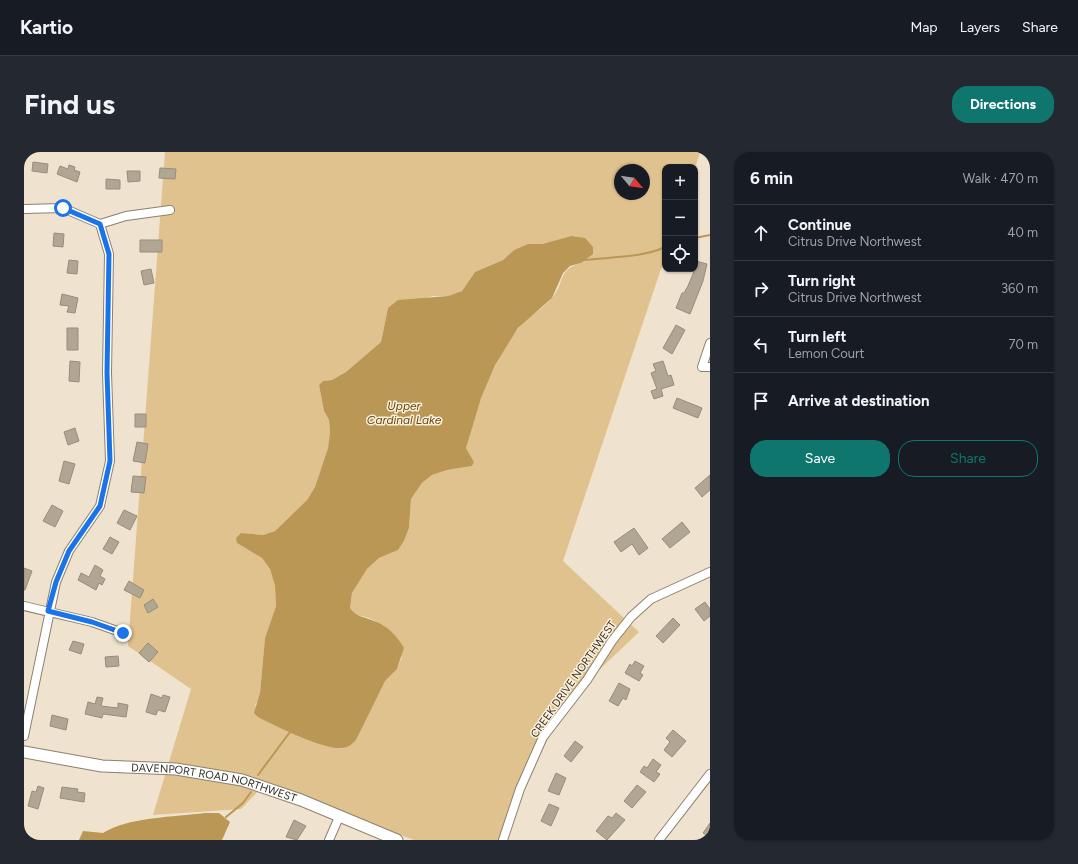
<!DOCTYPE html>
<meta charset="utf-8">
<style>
body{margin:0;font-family:Figtree,sans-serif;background:#242831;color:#f1f3f6}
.controls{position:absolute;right:12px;top:12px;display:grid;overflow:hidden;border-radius:8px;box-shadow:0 1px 3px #0004}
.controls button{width:36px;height:36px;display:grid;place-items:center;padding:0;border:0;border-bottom:1px solid #363941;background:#171b24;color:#f1f3f6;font:20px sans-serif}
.compass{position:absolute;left:590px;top:12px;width:36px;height:36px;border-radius:50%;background:#171b24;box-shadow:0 1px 3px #0004;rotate:119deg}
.stop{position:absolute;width:12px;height:12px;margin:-9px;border:3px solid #1a73e8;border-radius:50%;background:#fff}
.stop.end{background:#1a73e8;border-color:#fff;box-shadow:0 1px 4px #0008}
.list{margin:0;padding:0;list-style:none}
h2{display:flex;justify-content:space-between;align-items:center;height:52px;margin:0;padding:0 16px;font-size:17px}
h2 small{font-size:13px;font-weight:400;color:#9ea1a6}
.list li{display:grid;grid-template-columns:26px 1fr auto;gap:12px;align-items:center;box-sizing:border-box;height:56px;padding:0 16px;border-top:1px solid #363941}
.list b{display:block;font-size:15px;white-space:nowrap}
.list p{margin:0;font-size:13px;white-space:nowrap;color:#9ea1a6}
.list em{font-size:13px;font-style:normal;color:#9ea1a6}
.actions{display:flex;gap:8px;padding:12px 16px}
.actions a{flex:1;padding:9px 0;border:1px solid #0f766e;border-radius:16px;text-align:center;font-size:14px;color:#0f766e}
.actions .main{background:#0f766e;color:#fff}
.icon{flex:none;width:22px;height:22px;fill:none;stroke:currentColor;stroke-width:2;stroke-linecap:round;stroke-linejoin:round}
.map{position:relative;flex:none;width:686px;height:688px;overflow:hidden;border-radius:16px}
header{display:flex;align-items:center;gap:24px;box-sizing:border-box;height:56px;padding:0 20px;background:#171b24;border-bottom:1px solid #363941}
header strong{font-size:19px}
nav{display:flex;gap:22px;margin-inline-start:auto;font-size:14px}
.intro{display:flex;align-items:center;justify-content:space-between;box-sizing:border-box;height:96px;padding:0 24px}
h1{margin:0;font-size:28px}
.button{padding:10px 18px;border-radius:16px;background:#0f766e;color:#fff;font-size:14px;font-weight:700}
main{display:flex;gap:24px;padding:0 24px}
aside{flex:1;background:#171b24;border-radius:16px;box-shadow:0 1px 3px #0004}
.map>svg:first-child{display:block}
.green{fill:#dfc28d;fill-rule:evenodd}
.water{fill:#ba9755}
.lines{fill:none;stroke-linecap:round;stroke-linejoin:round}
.stream{stroke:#ba9755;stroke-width:2}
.building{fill:#b1a693;stroke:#988d7a}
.minor-casing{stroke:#8c816f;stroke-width:10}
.tertiary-casing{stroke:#8c816f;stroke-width:13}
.minor{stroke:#fff;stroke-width:8}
.tertiary{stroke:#fff;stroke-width:11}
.route{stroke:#1a73e8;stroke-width:5}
.labels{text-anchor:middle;stroke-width:3;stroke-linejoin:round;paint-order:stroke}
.street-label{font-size:11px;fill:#342f27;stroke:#fcf0dc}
.water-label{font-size:12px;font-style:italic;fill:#604713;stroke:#fcf0dc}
</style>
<header>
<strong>Kartio</strong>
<nav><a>Map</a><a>Layers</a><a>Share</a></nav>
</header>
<div class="intro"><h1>Find us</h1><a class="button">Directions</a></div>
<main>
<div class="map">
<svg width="686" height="688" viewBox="0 0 686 688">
<rect width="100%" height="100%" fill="#efe3cf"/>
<path class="green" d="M 141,0 L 676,0 L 671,16 L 641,15 L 641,105 L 539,409 L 615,480 L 554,538 L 508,613 L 479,688 L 390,688 L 241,632 L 217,657 L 129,663 L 167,537 L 104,494 ZM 596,18 L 620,18 L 620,42 L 596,42 ZM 547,84 L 557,111 C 533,118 541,131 528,146 C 518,158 503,165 494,177 C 467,210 452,255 442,296 L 450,310 L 448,314 L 423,318 L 408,323 L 398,331 L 387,347 L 385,376 L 380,389 L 374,398 L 355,406 L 343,417 L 328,441 L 326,456 C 332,466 342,463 351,469 C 358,474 372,497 378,505 L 373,517 L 361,529 L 354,541 L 332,588 L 318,597 L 304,594 L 247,572 L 231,553 L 235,548 L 236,541 L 241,486 L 252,454 L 251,434 L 246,417 L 238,406 L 213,391 L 217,381 L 239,383 L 251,379 L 283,348 L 291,335 L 304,296 L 306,280 L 305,268 L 300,259 L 295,233 L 299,229 L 308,228 L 322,220 L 357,190 L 364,156 L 409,144 L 424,144 L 438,139 L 451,120 L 479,108 L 490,98 L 504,92 L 518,92 Z"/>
<path class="water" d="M 547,84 L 561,86 L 569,95 L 569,102 L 557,111 L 546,114 L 539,121 L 528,146 L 494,176 L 471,213 L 457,246 L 442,296 L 450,310 L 448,314 L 423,318 L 408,323 L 398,331 L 387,347 L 385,376 L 380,389 L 374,398 L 355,406 L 343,417 L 328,441 L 326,456 C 332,465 341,465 350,469 C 364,474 373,484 380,496 L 373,517 L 361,529 L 332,588 C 328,592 325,595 319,596 C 302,599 251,574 234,565 L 230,561 L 236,541 L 241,486 L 252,454 L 251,434 L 246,417 L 238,406 L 213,391 L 212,386 L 217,381 L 239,383 L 251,379 L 283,348 L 291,335 L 304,296 L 306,280 L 305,268 L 300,259 L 295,233 L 299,229 L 308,228 L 322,220 L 357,190 L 364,156 L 374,148 L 424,144 L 438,139 L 451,120 L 479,108 L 490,98 L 504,92 L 518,92 Z
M 181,661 L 195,661 L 206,670 L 198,688 L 55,688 L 59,679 L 79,681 C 104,665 151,665 181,661 Z"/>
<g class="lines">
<path class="stream" d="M 671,86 L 686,83
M 560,108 C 586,105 618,106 641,95
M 234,623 L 266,580
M 202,665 L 219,651 L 227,640"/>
</g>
<path class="building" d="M 9,10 L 24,12 L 23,21 L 8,19 Z
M 45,13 L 51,15 L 50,18 L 56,20 L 53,30 L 33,22 L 36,14 L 44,17 Z
M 136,16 L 152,17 L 151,27 L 135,26 Z
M 103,19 L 116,19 L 116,29 L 104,30 Z
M 82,27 L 96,28 L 96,37 L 82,37 Z
M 30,81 L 40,82 L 39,95 L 29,94 Z
M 116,88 L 138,88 L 138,100 L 116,100 Z
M 45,108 L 54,109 L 53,122 L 43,121 Z
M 672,109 L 683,112 L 679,129 L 666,162 L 652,156 L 658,141 L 660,141 L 664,134 L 671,117 Z
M 127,117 L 130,131 L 120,133 L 117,119 Z
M 38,142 L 54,146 L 51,161 L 43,160 L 45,154 L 36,153 Z
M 652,173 L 661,178 L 648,202 L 639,196 Z
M 43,176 L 54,176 L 54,198 L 43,198 Z
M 46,209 L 56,210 L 55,230 L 45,229 Z
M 639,209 L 644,224 L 647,223 L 650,233 L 637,237 L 639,244 L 630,247 L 627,239 L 633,237 L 627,221 L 632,219 L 629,212 Z
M 653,246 L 678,256 L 674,266 L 649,256 Z
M 111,262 L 122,262 L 122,275 L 111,275 Z
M 51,276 L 55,289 L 44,293 L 40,280 Z
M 113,290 L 124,292 L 121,311 L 109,309 Z
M 40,309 L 51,312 L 45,332 L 35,329 Z
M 686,323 L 686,338 L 678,345 L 671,336 Z
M 109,324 L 122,325 L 120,341 L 107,340 Z
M 28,353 L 39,359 L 31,375 L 19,369 Z
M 100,358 L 113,364 L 106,378 L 93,371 Z
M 658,370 L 666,380 L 646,396 L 638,387 Z
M 610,376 L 624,396 L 615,403 L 608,392 L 597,400 L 590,390 Z
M 86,385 L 95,390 L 88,402 L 79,397 Z
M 71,413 L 79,418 L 76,424 L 81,427 L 78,433 L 75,431 L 72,438 L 54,428 L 57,421 L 65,425 Z
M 0,416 L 8,419 L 1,438 L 0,438 Z
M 105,429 L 120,438 L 116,446 L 100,438 Z
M 129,447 L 134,455 L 124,461 L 120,453 Z
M 681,450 L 686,457 L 686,464 L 680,469 L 671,457 Z
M 649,466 L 656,473 L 639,491 L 632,484 Z
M 49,489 L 60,492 L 57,502 L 45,498 Z
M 124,491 L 134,500 L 125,510 L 115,501 Z
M 94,504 L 95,514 L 82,515 L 81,505 Z
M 611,509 L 620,514 L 616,521 L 619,523 L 615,529 L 601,521 L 606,512 L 608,514 Z
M 595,531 L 606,537 L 602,548 L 599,546 L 594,554 L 585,549 Z
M 127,542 L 138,546 L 139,543 L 146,545 L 141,560 L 134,558 L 132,563 L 122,560 Z
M 73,545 L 79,546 L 77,554 L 94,556 L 94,551 L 104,553 L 102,565 L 79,562 L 78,566 L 61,562 L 64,550 L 71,552 Z
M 28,563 L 44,567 L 42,578 L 26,574 Z
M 649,578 L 662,589 L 648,605 L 640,598 L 646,590 L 642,586 Z
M 551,589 L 559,595 L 547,610 L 540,604 Z
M 629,607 L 637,613 L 632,620 L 636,622 L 630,630 L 616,620 L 620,614 L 623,616 Z
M 532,621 L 542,626 L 535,643 L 524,639 Z
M 613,633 L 622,640 L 608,656 L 600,649 Z
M 14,634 L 20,636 L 14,657 L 4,654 L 8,639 L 12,640 Z
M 38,635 L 54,637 L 53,640 L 61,641 L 60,650 L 36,646 Z
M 525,652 L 535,656 L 527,674 L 517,669 Z
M 592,661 L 601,668 L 583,688 L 572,679 L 584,664 L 588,666 Z
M 270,668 L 282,674 L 273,688 L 262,685 Z
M 686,671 L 686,686 L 679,681 Z"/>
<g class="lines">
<g class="minor-casing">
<path id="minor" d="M 0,57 L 39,56 L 76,72 L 85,102 L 83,221 L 86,309 L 76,354 L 45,399 L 32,430 L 0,584
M 76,72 L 102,64 L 146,58
M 686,191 L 678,215 L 686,215
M 0,454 L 68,470 L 99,481
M 305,688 L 316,663
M 479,688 L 496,637 L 519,585 L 563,528 L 588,489 L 607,465 L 627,447 L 686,420
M 635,688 L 686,622"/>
</g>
<g class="tertiary-casing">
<g id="tertiary">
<path id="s1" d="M 0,600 L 78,614 L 152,617 L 218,628 L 277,648 L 373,688"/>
</g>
</g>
<use href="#minor" class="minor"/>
<use href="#tertiary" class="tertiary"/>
</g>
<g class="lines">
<path class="route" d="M 39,56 L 76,72 L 85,102 L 83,221 L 86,309 L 76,354 L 45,399 L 32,430 L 24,459 L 68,470 L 99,481"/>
</g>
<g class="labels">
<g class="street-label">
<text transform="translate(549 527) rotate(-55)" y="4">CREEK DRIVE NORTHWEST</text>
<text dy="4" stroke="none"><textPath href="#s1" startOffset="193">DAVENPORT ROAD NORTHWEST</textPath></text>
</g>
<g class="water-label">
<text x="380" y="258">Upper<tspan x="380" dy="14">Cardinal Lake</tspan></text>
</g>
</g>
</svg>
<div class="controls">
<button>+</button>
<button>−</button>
<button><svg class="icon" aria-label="locate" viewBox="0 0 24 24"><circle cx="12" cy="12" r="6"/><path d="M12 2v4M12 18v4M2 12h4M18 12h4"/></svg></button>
</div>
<svg class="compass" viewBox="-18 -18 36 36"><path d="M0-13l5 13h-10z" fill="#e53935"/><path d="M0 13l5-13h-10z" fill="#9ea1a6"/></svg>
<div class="stop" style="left:39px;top:56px"></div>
<div class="stop end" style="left:99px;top:481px"></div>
</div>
<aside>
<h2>6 min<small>Walk · 470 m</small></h2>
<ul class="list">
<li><svg class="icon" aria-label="ahead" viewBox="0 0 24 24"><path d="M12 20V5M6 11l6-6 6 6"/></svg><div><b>Continue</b><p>Citrus Drive Northwest</p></div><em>40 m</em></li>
<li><svg class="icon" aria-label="right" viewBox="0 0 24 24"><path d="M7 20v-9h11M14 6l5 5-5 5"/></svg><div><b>Turn right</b><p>Citrus Drive Northwest</p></div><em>360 m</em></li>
<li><svg class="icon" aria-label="left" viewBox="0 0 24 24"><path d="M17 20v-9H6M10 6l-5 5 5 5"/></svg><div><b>Turn left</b><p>Lemon Court</p></div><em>70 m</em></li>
<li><svg class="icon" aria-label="arrive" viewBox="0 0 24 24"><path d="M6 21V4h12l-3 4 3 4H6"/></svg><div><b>Arrive at destination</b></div></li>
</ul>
<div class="actions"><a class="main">Save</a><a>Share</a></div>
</aside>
</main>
